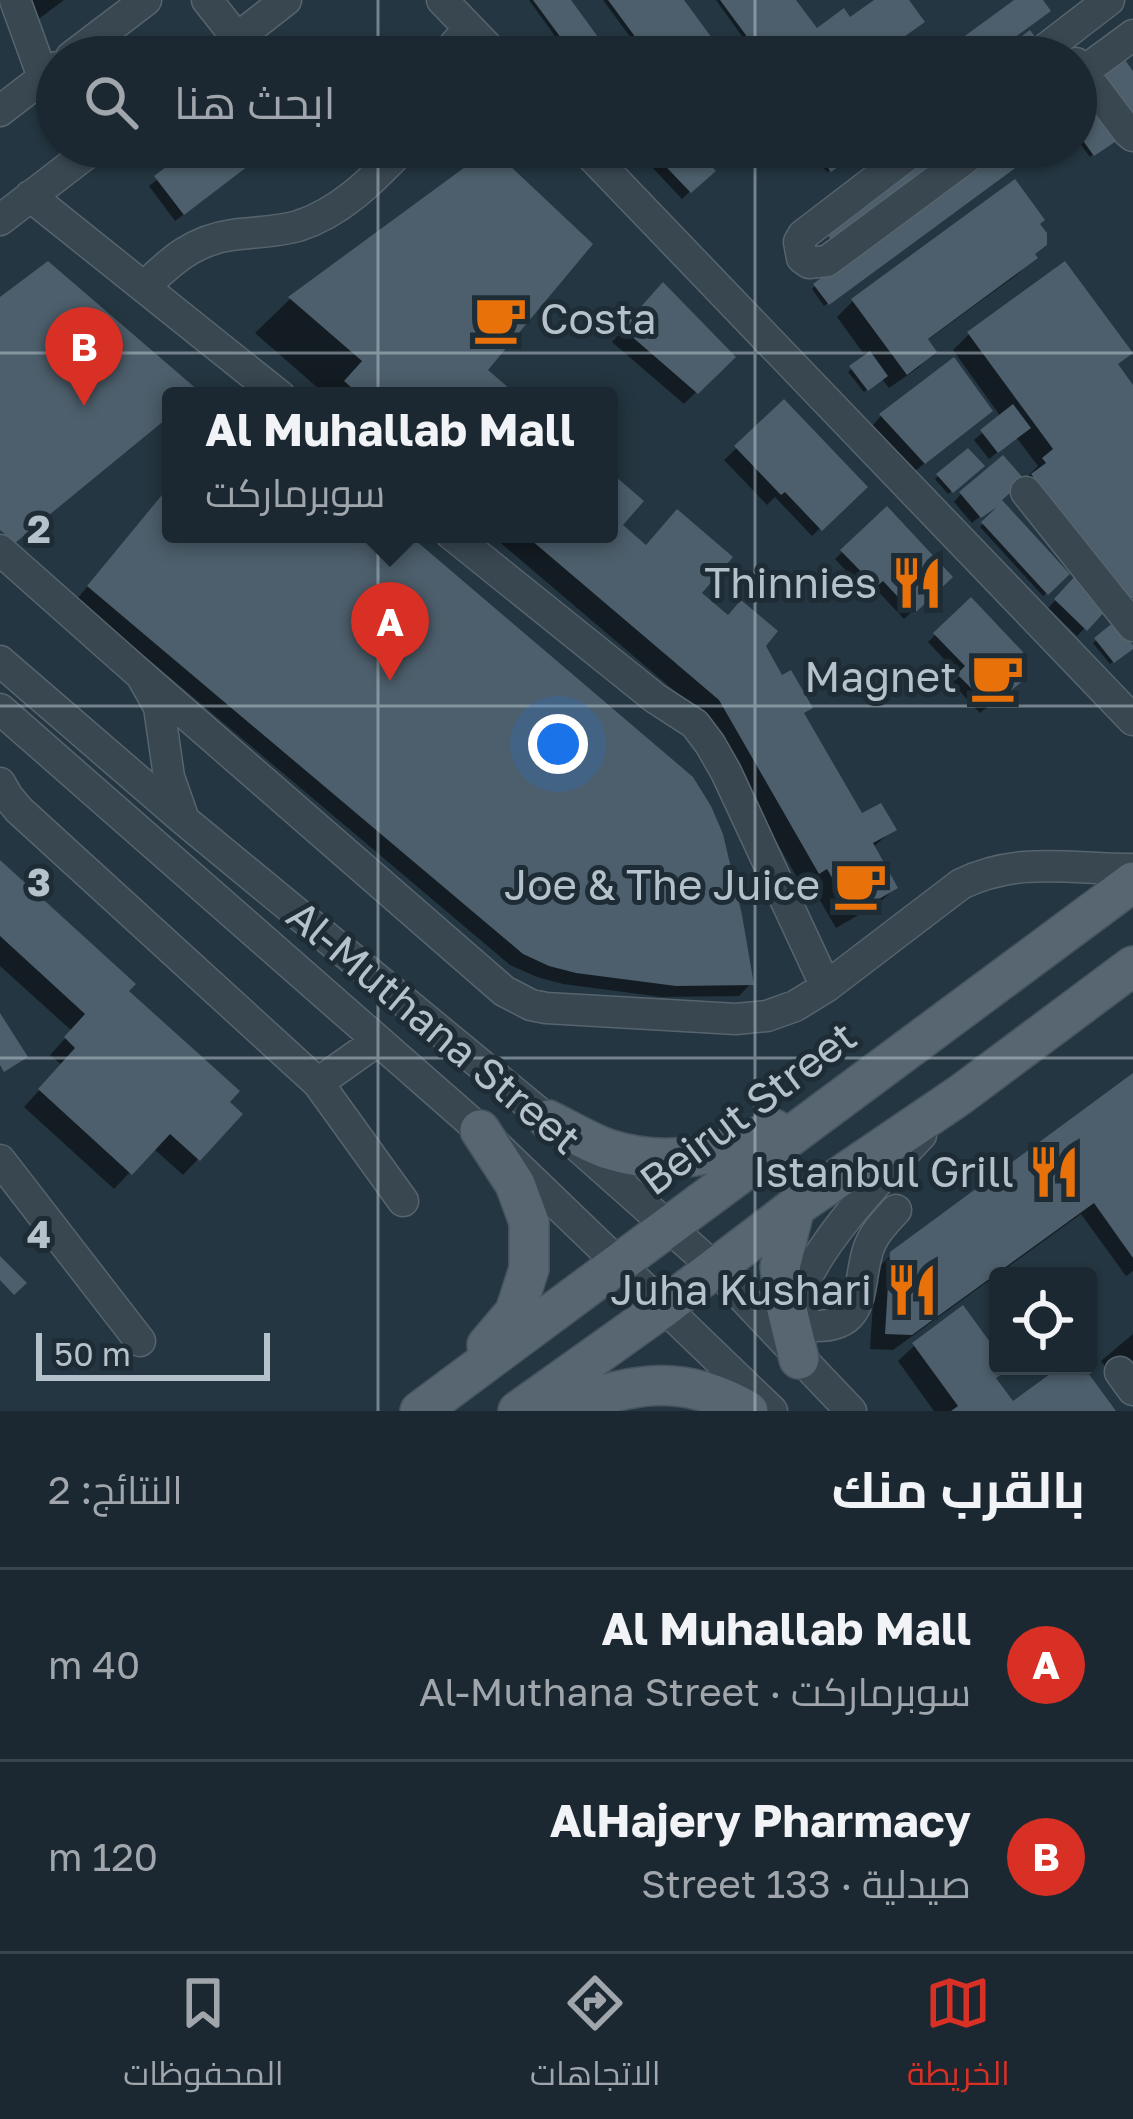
<!DOCTYPE html>
<html lang="ar">
<meta charset="utf-8">
<style>
body{margin:0;font-family:"Golos Text",Cairo,sans-serif;background:#243039;color:#f1f3f6;direction:rtl}
.controls{position:absolute;right:36px;bottom:36px;display:grid;overflow:hidden;border-radius:12px;box-shadow:0 3px 9px #0004}
.controls button{width:108px;height:108px;display:grid;place-items:center;padding:0;border:0;border-bottom:3px solid #39444d;background:#1b2831;color:#f1f3f6;font:60px sans-serif}
.scale{position:absolute;left:36px;bottom:30px;width:234px;box-sizing:border-box;padding-left:12px;border:6px solid #b5c1cb;border-top:0;font-size:33px;line-height:42px;white-space:nowrap;color:#b5c1cb;-webkit-text-stroke:9px #1e2c36;paint-order:stroke}
.you{position:absolute;left:558px;top:744px;width:42px;height:42px;margin:-30px;border:9px solid #fff;border-radius:50%;background:#1a73e8;box-shadow:0 0 0 18px #1a73e833}
.badge{display:grid;place-items:center;width:78px;height:78px;border-radius:50%;background:#d93025;color:#fff;font-size:39px;font-weight:700}
.pin{position:absolute;translate:-50% -99px;filter:drop-shadow(0 3px 6px #0008)}
.pin::after{content:'';position:absolute;top:63px;width:42px;height:36px;background:inherit;clip-path:polygon(0 0,100% 0,50% 100%)}
.popup{position:absolute;left:162px;top:387px;width:456px;height:156px;box-sizing:border-box;display:grid;place-content:center;border-radius:12px;background:#1b2831;filter:drop-shadow(0 3px 9px #0005);font-size:39px;white-space:nowrap;color:#a0a6ab}
.popup b{font-size:45px;color:#f1f3f6}
.popup::after{content:'';position:absolute;left:50%;top:100%;margin-left:-24px;border:24px solid transparent;border-top-color:#1b2831}
.list{margin:0;padding:0;list-style:none}
h2{display:flex;justify-content:space-between;align-items:center;height:156px;margin:0;padding:0 48px;font-size:51px}
h2 small{font-size:39px;font-weight:400;color:#a0a6ab}
.list li{display:grid;grid-template-columns:78px 1fr auto;gap:36px;align-items:center;box-sizing:border-box;height:192px;padding:0 48px;border-top:3px solid #39444d}
.list b{display:block;font-size:45px;white-space:nowrap}
.list p{margin:0;font-size:39px;white-space:nowrap;color:#a0a6ab}
.list em{font-size:39px;font-style:normal;color:#a0a6ab}
.icon{flex:none;width:66px;height:66px;fill:none;stroke:currentColor;stroke-width:2;stroke-linecap:round;stroke-linejoin:round}
.map{position:relative;flex:none;width:1133px;height:1411px;overflow:hidden;direction:ltr}
.search{position:absolute;background:#1b2831;box-shadow:0 3px 9px #0004;left:36px;right:36px;top:36px;height:132px;display:flex;align-items:center;gap:30px;box-sizing:border-box;padding:0 42px;border-radius:66px;color:#a0a6ab;font-size:45px}
.sheet{height:540px;background:#1b2831}
nav{display:flex;justify-content:space-around;align-items:center;box-sizing:border-box;height:168px;border-top:3px solid #39444d;background:#1b2831;font-size:33px;color:#a0a6ab}
nav a{display:grid;justify-items:center;gap:6px}
nav .on{color:#d93025}
.map>svg:first-child{display:block}
.shadow{fill:#0007}
.building{fill:#4d5f6c}
.lines{fill:none;stroke-linecap:round;stroke-linejoin:round}
.minor-casing{stroke:#57646e;stroke-width:33}
.major-casing{stroke:#45535d;stroke-width:42}
.minor{stroke:#394751;stroke-width:30}
.major{stroke:#576671;stroke-width:39}
.grid{fill:none;stroke:#b5c1cb;stroke-width:3;stroke-opacity:0.55}
.labels{text-anchor:middle;stroke-width:10;stroke-linejoin:round;paint-order:stroke}
.poi-label{font-size:42px;fill:#b5c1cb;stroke:#1e2c36;text-anchor:end}
.street-label{font-size:42px;fill:#b5c1cb;stroke:#1e2c36}
.grid-label{font-size:39px;text-anchor:middle;font-weight:bold;fill:#b5c1cb;stroke:#1e2c36;stroke-width:10;stroke-linejoin:round;paint-order:stroke}
</style>
<div class="map">
<svg width="1133" height="1411" viewBox="0 0 1133 1411">
<rect width="100%" height="100%" fill="#243641"/>
<path class="shadow" d="M 28,0 L 64,0 L 36,21 Z
M 529,0 L 567,0 L 590,57 L 570,57 Z
M 603,0 L 680,0 L 723,57 L 645,57 Z
M 716,0 L 793,0 L 816,32 L 850,21 L 879,0 L 906,0 L 897,39 L 882,57 L 826,57 L 814,41 L 791,57 L 757,57 Z
M 1076,100 L 1114,139 L 1090,157 L 1076,138 Z
M 198,147 L 273,147 L 175,221 L 149,186 Z
M 662,147 L 689,147 L 711,171 L 682,199 L 647,162 Z
M 819,147 L 862,147 L 827,172 L 812,153 Z
M 1004,147 L 1041,147 L 824,306 L 812,289 L 815,286 Z
M 491,152 L 465,392 L 513,396 L 327,396 L 255,333 L 290,299 Z
M 1014,183 L 1034,258 L 1018,274 L 926,341 L 934,352 L 918,368 L 889,388 L 882,379 L 864,392 L 848,372 L 866,357 L 837,317 L 853,301 Z
M 1064,265 L 1129,353 L 1116,366 L 1133,390 L 1133,599 L 1124,606 L 1028,476 L 1038,466 L 1016,437 L 989,459 L 974,440 L 1001,417 L 953,350 L 968,335 Z
M 651,298 L 731,357 L 684,404 L 612,342 Z
M 784,403 L 863,487 L 812,536 L 775,497 L 767,505 L 724,460 Z
M 881,416 L 977,423 L 911,474 L 870,428 Z
M 968,452 L 981,466 L 948,494 L 935,479 Z
M 171,486 L 171,534 L 403,534 L 750,984 L 739,996 L 662,997 L 563,984 L 537,977 L 510,965 L 77,599 Z
M 609,487 L 619,526 L 762,646 L 861,818 L 893,830 L 872,848 L 895,888 L 879,903 L 836,928 L 810,883 L 803,888 L 704,716 L 490,534 L 609,534 Z
M 1014,488 L 972,523 L 954,502 L 961,494 Z
M 1003,505 L 1066,574 L 1043,596 L 980,527 Z
M 886,511 L 949,577 L 904,619 L 873,586 L 866,592 L 835,559 Z
M 1076,579 L 1105,607 L 1077,636 L 1048,608 Z
M 970,602 L 1012,688 L 980,713 L 952,683 L 960,676 L 928,642 Z
M 1114,626 L 1131,647 L 1110,664 L 1093,643 Z
M 0,864 L 198,1159 L 183,1175 L 153,1148 L 114,1189 L 24,1107 L 62,1065 L 50,1055 L 72,1031 L 0,966 Z
M 1133,1076 L 1133,1271 L 1126,1276 L 1081,1214 L 893,1350 L 870,1349 L 875,1271 L 892,1254 Z
M 962,1310 L 998,1358 L 994,1380 L 1013,1405 L 1079,1366 L 1112,1411 L 934,1411 L 898,1361 L 914,1346 Z
M 1133,1334 L 1133,1405 L 1101,1361 Z"/>
<path class="building" d="M 533,0 L 571,0 L 606,48 L 593,57 L 575,57 Z
M 608,0 L 684,0 L 726,57 L 650,57 Z
M 720,0 L 796,0 L 817,28 L 844,8 L 850,17 L 874,0 L 909,0 L 925,22 L 901,39 L 904,43 L 885,57 L 833,57 L 837,54 L 824,36 L 795,57 L 762,57 Z
M 1014,0 L 1043,0 L 1051,11 L 988,57 L 936,57 Z
M 1030,30 L 1039,42 L 1019,57 L 994,57 Z
M 338,36 L 355,57 L 310,57 Z
M 1125,60 L 1133,71 L 1133,122 L 1100,78 Z
M 1082,91 L 1118,140 L 1094,156 L 1076,131 L 1076,96 Z
M 193,147 L 273,147 L 184,215 L 154,176 Z
M 657,147 L 693,147 L 716,171 L 691,193 L 652,152 Z
M 813,147 L 865,147 L 831,172 Z
M 930,147 L 974,147 L 836,246 L 821,226 Z
M 999,147 L 1044,147 L 829,305 L 813,284 Z
M 491,148 L 593,244 L 488,370 L 518,396 L 361,396 L 344,381 L 362,361 L 288,297 Z
M 1015,179 L 1045,220 L 1040,224 L 1047,233 L 1047,245 L 1035,254 L 1038,258 L 928,339 L 937,352 L 907,375 L 851,299 Z
M 48,261 L 199,391 L 193,396 L 171,396 L 171,415 L 15,543 L 0,530 L 0,297 Z
M 1065,261 L 1133,353 L 1118,364 L 1133,385 L 1133,598 L 1127,603 L 1031,474 L 1046,463 L 1042,458 L 1053,449 L 967,332 Z
M 663,282 L 736,357 L 698,394 L 622,328 Z
M 870,351 L 888,376 L 868,391 L 849,366 Z
M 954,357 L 993,411 L 925,464 L 879,414 Z
M 784,399 L 868,487 L 822,531 L 785,492 L 781,495 L 734,446 Z
M 1013,404 L 1031,428 L 998,453 L 980,430 Z
M 968,448 L 985,466 L 953,493 L 936,474 Z
M 1003,455 L 1025,480 L 1002,500 L 1070,574 L 1048,595 L 981,522 L 997,507 L 981,518 L 959,492 Z
M 615,476 L 644,501 L 623,525 L 646,545 L 677,509 L 733,557 L 702,593 L 728,615 L 741,600 L 778,631 L 766,646 L 782,675 L 791,670 L 813,708 L 804,713 L 862,813 L 881,803 L 897,830 L 873,843 L 898,888 L 853,914 L 827,869 L 819,874 L 719,700 L 524,534 L 609,534 L 609,483 Z
M 171,484 L 171,534 L 408,534 L 693,777 L 711,806 L 723,834 L 742,915 L 754,985 L 676,986 L 576,973 L 549,966 L 523,954 L 87,586 Z
M 887,506 L 953,577 L 914,614 L 883,581 L 876,587 L 840,550 Z
M 1076,575 L 1109,607 L 1087,631 L 1054,599 Z
M 971,597 L 1023,652 L 1023,681 L 990,707 L 957,674 L 965,666 L 933,633 Z
M 1114,622 L 1133,645 L 1133,649 L 1114,663 L 1094,638 Z
M 0,860 L 136,984 L 129,991 L 240,1091 L 230,1102 L 243,1114 L 200,1161 L 170,1134 L 132,1175 L 38,1089 L 75,1048 L 64,1037 L 85,1014 L 0,936 Z
M 0,1013 L 28,1057 L 4,1072 L 0,1065 Z
M 1133,1073 L 1133,1258 L 1094,1203 L 912,1335 L 885,1334 L 890,1252 Z
M 0,1256 L 27,1283 L 14,1295 L 0,1280 Z
M 963,1305 L 998,1353 L 998,1366 L 1008,1366 L 1010,1369 L 996,1378 L 1013,1401 L 1061,1366 L 1083,1366 L 1116,1411 L 951,1411 L 958,1406 L 912,1343 Z"/>
<g class="lines">
<g class="minor-casing">
<path id="minor" d="M 15,0 L 43,77
M 207,0 L 237,38
M 442,0 L 497,57
M 71,57 L 146,0
M 213,57 L 286,0
M 444,57 L 469,28
M 1035,57 L 1109,0
M 1076,63 L 1128,132 L 1133,136
M 1076,77 L 1133,35
M 0,111 L 57,67
M 583,147 L 1133,720
M 918,147 L 803,235 L 799,242 L 802,258 L 809,263 L 827,261 L 981,147
M 30,196 L 280,396
M 0,220 L 95,147
M 144,287 C 171,261 194,240 232,235 C 254,232 277,232 298,226 C 342,212 373,179 404,147
M 1026,492 L 1133,626
M 451,534 L 655,698 L 695,724 L 710,744 L 726,772 L 826,987
M 0,550 L 141,675 L 159,707 L 169,777 L 184,820
M 0,661 L 184,820 L 548,1120 L 714,1267 L 851,1411
M 141,675 L 504,991 L 531,1005 L 546,1008 L 736,1019 L 767,1016 L 795,1006 L 826,987 L 961,884 C 1019,856 1070,869 1133,869
M 0,709 L 480,1130 L 772,1411
M 0,783 L 8,797 L 19,810 L 318,1083
M 377,1041 L 318,1083 L 403,1201
M 0,1160 L 140,1341
M 896,1210 C 885,1222 873,1234 868,1250 C 856,1289 868,1328 812,1326 C 802,1317 798,1306 801,1293 C 815,1245 886,1172 921,1135
M 1120,1372 L 1133,1390"/>
</g>
<g class="major-casing">
<path id="major" d="M 548,1120 C 567,1129 588,1142 608,1149 C 667,1168 721,1156 774,1129
M 480,1130 L 515,1184 L 529,1222 L 529,1269 L 515,1312 L 487,1345
M 795,1207 L 780,1267 L 784,1297 L 799,1359
M 420,1411 L 1133,882
M 518,1411 L 664,1307 L 795,1207 L 960,1095 L 1133,966
M 552,1411 C 626,1386 676,1369 748,1411"/>
</g>
<use href="#minor" class="minor"/>
<use href="#major" class="major"/>
</g>
<path class="grid" d="M 378,0 L 378,57M 755,0 L 755,57M 378,147 L 378,1411M 755,147 L 755,1411M 0,353 L 1133,353M 0,706 L 1133,706M 0,1058 L 1133,1058"/>
<defs>
<g id="cafe-bare" transform="scale(4.14)"><path d="M-5.5-4.5H6V0H3Q3 3.5 0 3.5H-2.5Q-5.5 3.5-5.5 0ZM3-3.2v2h1.7v-2ZM-6 4.5H4V6H-6Z" fill="#e8710a" stroke="#1e2c36" stroke-width="2.5" paint-order="stroke"/></g>
<g id="restaurant-bare" transform="scale(4.14)"><path d="M-5-6h1v4h1v-4h1v4h1v-4h1v5L-1.5 .5V6h-2V.5L-5-1ZM5-6V6H3V1.5H1.5Q1.5-4 5-6Z" fill="#e8710a" stroke="#1e2c36" stroke-width="2.5" paint-order="stroke"/></g>
</defs>
<g fill-rule="evenodd">
<use href="#cafe-bare" x="500" y="319"/>
<use href="#restaurant-bare" x="917" y="583"/>
<use href="#cafe-bare" x="997" y="677"/>
<use href="#cafe-bare" x="860" y="885"/>
<use href="#restaurant-bare" x="1054" y="1172"/>
<use href="#restaurant-bare" x="912" y="1290"/>
</g>
<g class="labels">
<g class="poi-label">
<text x="540" y="334" text-anchor="start">Costa</text>
<text x="877" y="598">Thinnies</text>
<text x="957" y="692">Magnet</text>
<text x="820" y="900">Joe &amp; The Juice</text>
<text x="1014" y="1187">Istanbul Grill</text>
<text x="872" y="1305">Juha Kushari</text>
</g>
<g class="street-label">
<text transform="translate(434 1027) rotate(40)" y="15">Al-Muthana Street</text>
<text transform="translate(748 1108) rotate(-37)" y="15">Beirut Street</text>
</g>
</g>
<g class="grid-label">
<text x="39" y="543">2</text>
<text x="39" y="896">3</text>
<text x="39" y="1248">4</text>
</g>
</svg>
<div class="controls">
<button><svg class="icon" aria-label="locate" viewBox="0 0 24 24"><circle cx="12" cy="12" r="6"/><path d="M12 2v4M12 18v4M2 12h4M18 12h4"/></svg></button>
</div>
<div class="scale">50 m</div>
<div class="you"></div>
<div class="pin badge" style="left:390px;top:681px">A</div>
<div class="popup"><b>Al Muhallab Mall</b>سوبرماركت</div>
<div class="pin badge" style="left:84px;top:406px">B</div>
<div class="search"><svg class="icon" aria-label="search" viewBox="0 0 24 24"><circle cx="10" cy="10" r="6"/><path d="M15 15l6 6"/></svg>ابحث هنا</div>
</div>
<section class="sheet">
<h2>بالقرب منك<small>النتائج: 2</small></h2>
<ul class="list">
<li><span class="badge">A</span><div><b>Al Muhallab Mall</b><p>سوبرماركت · Al-Muthana Street</p></div><em>40 m</em></li>
<li><span class="badge">B</span><div><b>AlHajery Pharmacy</b><p>صيدلية · Street 133</p></div><em>120 m</em></li>
</ul>
</section>
<nav>
<a class="on"><svg class="icon" aria-label="map" viewBox="0 0 24 24"><path d="M3 6l6-2 6 2 6-2v14l-6 2-6-2-6 2zM9 4v14M15 6v14"/></svg>الخريطة</a>
<a><svg class="icon" aria-label="directions" viewBox="0 0 24 24"><path d="M12 3l9 9-9 9-9-9zM9 14v-3h6M13 9l2 2-2 2"/></svg>الاتجاهات</a>
<a><svg class="icon" aria-label="saved" viewBox="0 0 24 24"><path d="M7 4h10v16l-5-4-5 4z"/></svg>المحفوظات</a>
</nav>
